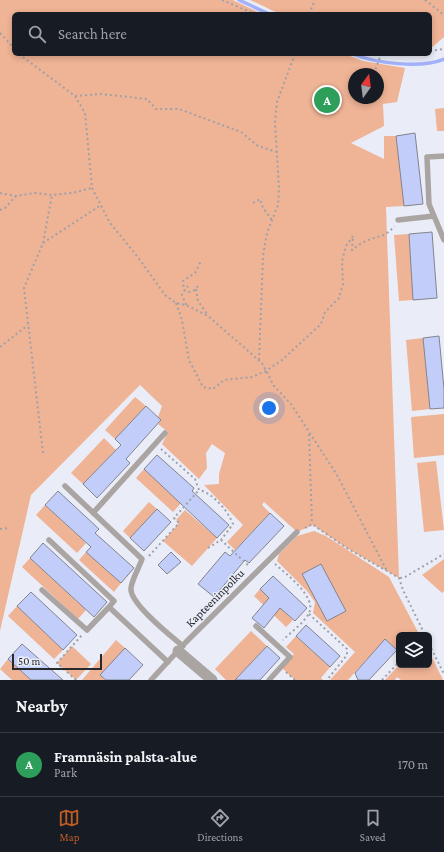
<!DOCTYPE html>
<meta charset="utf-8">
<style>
body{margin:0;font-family:"Crimson Pro",serif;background:#242831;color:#f1f3f6}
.controls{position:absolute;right:12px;bottom:12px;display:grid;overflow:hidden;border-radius:6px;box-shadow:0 2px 6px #0003}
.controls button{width:36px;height:36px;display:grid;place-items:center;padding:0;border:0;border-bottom:1px solid #363941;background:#171b24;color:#f1f3f6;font:20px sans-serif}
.compass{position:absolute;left:348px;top:68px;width:36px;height:36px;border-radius:50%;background:#171b24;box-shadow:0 2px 6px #0003;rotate:14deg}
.scale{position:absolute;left:12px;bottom:10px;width:90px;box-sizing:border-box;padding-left:4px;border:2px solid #28292c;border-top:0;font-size:11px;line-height:14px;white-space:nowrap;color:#28292c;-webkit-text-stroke:3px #eaedf7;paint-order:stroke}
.you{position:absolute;left:269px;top:408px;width:14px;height:14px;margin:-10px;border:3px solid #fff;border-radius:50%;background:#1a73e8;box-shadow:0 0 0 6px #1a73e833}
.badge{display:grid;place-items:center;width:26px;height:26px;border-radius:50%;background:#bf5d23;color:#fff;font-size:13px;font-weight:700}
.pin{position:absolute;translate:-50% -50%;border:2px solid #fff;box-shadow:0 1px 4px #0006}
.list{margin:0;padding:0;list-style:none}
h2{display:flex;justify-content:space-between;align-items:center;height:52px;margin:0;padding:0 16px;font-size:17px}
h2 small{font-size:13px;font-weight:400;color:#9ea1a6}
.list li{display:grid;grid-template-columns:26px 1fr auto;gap:12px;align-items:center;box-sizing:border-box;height:64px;padding:0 16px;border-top:1px solid #363941}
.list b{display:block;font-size:15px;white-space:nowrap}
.list p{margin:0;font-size:13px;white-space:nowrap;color:#9ea1a6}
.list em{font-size:13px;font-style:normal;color:#9ea1a6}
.icon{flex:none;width:22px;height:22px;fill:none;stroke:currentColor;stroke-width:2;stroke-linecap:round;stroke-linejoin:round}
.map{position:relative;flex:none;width:444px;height:680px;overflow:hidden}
.search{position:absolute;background:#171b24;box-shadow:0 2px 6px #0003;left:12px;right:12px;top:12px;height:44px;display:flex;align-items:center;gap:10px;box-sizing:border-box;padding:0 14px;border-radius:6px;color:#9ea1a6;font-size:15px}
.sheet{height:116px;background:#171b24}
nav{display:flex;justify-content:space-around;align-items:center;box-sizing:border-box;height:56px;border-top:1px solid #363941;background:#171b24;font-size:11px;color:#9ea1a6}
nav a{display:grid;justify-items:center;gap:2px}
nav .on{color:#bf5d23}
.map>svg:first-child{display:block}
.green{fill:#efb395;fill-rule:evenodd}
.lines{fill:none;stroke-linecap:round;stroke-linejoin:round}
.stream{stroke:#a3b1fb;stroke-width:3.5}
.building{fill:#c2cdfa;stroke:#82848d}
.path{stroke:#9fa1a8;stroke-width:2;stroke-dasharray:2 3;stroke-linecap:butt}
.service{stroke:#aaa5a3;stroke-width:5.5}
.minor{stroke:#aaa5a3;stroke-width:11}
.labels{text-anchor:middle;stroke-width:3;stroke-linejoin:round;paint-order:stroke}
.street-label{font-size:12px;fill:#28292c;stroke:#eaedf7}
</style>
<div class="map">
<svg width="444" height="680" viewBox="0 0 444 680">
<rect width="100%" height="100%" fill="#eaedf7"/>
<path class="green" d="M 0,0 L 233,0 L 262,14 L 14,14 L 14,54 L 345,54 L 363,61 L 405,68 L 397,102 L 383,104 L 384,126 L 351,143 L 384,159 L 384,136 L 396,136 L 404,206 L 386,207 L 399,578 L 345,547 L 313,525 L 297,532 L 264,502 L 262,505 L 270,513 L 235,550 L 227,542 L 243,525 L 204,485 L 219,484 L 219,474 L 225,453 L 212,444 L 206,453 L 207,468 L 199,479 L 162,444 L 168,432 L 158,424 L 161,420 L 158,417 L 162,406 L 140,385 L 31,495 L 0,631 ZM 354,74 L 378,74 L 378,98 L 354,98 Z
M 250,0 L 444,0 L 444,37 L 430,49 L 430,14 L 280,14 Z
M 444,108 L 444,131 L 437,131 L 435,109 Z
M 409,234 L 413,300 L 399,301 L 394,235 Z
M 423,338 L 430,409 L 412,411 L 406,340 Z
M 135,397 L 146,406 L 115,439 L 105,430 Z
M 444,414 L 444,455 L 414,458 L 411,417 Z
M 104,438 L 116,450 L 83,484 L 71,473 Z
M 436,461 L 444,530 L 424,532 L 417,463 Z
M 144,469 L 181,503 L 173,512 L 136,478 Z
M 149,502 L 157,509 L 130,538 L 123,531 Z
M 45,505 L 86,543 L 77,553 L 36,515 Z
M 185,510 L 217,538 L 192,566 L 163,541 L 179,523 L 176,520 Z
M 314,531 L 326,536 L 389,577 L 419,634 L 399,635 L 399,652 L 385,639 L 348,680 L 330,680 L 355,652 L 313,613 L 315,602 L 307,591 L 277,561 L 279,554 L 297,536 Z
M 86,552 L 121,583 L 114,592 L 79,560 Z
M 30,558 L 86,610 L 78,619 L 22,567 Z
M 444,559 L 444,591 L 442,593 L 422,575 Z
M 260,589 L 293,620 L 286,627 L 254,596 Z
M 17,606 L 63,650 L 54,659 L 8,616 Z
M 251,631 L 267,646 L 235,680 L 226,680 L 215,669 Z
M 296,636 L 330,667 L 321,678 L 323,680 L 295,680 L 281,667 L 294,654 L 286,647 Z
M 116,640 L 125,648 L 101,675 L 105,680 L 82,680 Z
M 72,646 L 91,664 L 76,680 L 57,663 Z
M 429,651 L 443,680 L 401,680 L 397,677 L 395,680 L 385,680 L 399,665 L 429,665 Z
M 8,659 L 31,680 L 12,680 L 0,669 Z"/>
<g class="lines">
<path class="stream" d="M 239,0 L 269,14
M 353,54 C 375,63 421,69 444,59"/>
</g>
<path class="building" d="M 415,133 L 423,204 L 404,206 L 396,136 Z
M 432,232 L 437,298 L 413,300 L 409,234 Z
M 439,336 L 444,389 L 444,408 L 430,409 L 423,338 Z
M 146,406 L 161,420 L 126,459 L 130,463 L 97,498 L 83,484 L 121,445 L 115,439 Z
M 157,455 L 194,488 L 192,491 L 229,525 L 217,538 L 144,469 Z
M 58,491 L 99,529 L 95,533 L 134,568 L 121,583 L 86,552 L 91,547 L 45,505 Z
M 157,509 L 171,522 L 144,551 L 130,538 Z
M 270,513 L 284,526 L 249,563 L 245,560 L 214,597 L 198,584 L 225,552 L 230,556 Z
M 43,543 L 107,602 L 94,617 L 30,558 Z
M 171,552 L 181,562 L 167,574 L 158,565 Z
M 321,564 L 346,611 L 327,621 L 302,574 Z
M 273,576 L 307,608 L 295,621 L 280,608 L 264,628 L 252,618 L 269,598 L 260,589 Z
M 31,592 L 77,635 L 63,650 L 17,606 Z
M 306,625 L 340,656 L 330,667 L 296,636 Z
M 385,639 L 397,650 L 369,680 L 358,680 L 355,673 Z
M 22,644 L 63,680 L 31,680 L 8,659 Z
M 267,646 L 280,658 L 260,680 L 235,680 Z
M 125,648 L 143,665 L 129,680 L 106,680 L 100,675 Z"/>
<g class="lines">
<path class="path" d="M 222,0 L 255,14
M 425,0 L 444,15
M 309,14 L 315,0
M 0,33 L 14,48
M 430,51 L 444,49
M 19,54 L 75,96 L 85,113 L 92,188 L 110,223 L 137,256 L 165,295 L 176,303 L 186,305 L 208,316 L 262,363 L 274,386 L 291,404 L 337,475 L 387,571
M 374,74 L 381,54
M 75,96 L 101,94 L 147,99 L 156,109 L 179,109 L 241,132 L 258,146 L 277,152
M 359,102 L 362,98
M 0,193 L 16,196 L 35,193 L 52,195 L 72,193 L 92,188
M 253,203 L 260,199 L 263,208 L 272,220
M 0,210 L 5,208 L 16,196
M 43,243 L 101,205
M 198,286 L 195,290 L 189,292 L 184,290 L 183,281 L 195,273 L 201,261
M 196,289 L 198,301 L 207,314
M 176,303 L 182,320 L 189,360 L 203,387 L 213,389 L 224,380 L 252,377 L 266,371 L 282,360 L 321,324 L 325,312 L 339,298 L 343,284 L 342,261 L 346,246 L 353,236 L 352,250 C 356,247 361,243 366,241 C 376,236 387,237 394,226
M 186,305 L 182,295 L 188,286
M 0,347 L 28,325
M 259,360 L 263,256 L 267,233 L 278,205 L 279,189 L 275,122 L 277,102 L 295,54
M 309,434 L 312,524
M 161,449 L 195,479 L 199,490 C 213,493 228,511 233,524 L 221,540
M 43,453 L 24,288 L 43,243 L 52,195
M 305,528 L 312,524 L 345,547 L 399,578 L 403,590 L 425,635
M 0,529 L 10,528
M 208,548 L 221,540 L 250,567
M 149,556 L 179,523 L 174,518 L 199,490
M 275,564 C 286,574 317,597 309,613 C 304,623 291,632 283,640
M 400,578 L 405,577 L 444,554
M 309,614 L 347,649 L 347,655 L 327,680
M 429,644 L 444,674
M 286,672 L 295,680
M 76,680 L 57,663 L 82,635
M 382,680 L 399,662"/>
<path class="service" d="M 444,156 L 427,157 L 429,204 L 444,240
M 398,220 L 434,216
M 65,486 L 142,559 C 139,568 132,579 131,588 C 129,603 171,636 183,646
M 93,513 L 165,433
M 49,540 L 114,601 L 109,607 L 168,662
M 42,590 L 87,630 L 109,607
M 256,626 L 290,657 L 269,680
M 151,680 L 186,642 L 297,532"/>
<path class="minor" d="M 178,651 L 212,680"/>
</g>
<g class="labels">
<g class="street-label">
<text transform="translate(215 598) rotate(-45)" y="4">Kapteeninpolku</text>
</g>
</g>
</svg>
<div class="controls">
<button><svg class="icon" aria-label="layers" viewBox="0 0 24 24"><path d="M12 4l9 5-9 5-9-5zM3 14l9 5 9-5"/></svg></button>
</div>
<svg class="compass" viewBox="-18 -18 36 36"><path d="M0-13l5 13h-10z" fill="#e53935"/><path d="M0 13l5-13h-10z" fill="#9ea1a6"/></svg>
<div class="scale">50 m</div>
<div class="you"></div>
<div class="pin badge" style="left:327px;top:100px;background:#2e9e5b">A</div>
<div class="search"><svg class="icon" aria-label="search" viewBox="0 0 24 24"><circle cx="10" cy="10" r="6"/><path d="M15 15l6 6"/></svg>Search here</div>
</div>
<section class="sheet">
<h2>Nearby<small></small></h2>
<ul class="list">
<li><span class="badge" style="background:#2e9e5b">A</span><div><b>Framnäsin palsta-alue</b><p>Park</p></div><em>170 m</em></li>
</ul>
</section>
<nav>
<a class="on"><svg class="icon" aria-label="map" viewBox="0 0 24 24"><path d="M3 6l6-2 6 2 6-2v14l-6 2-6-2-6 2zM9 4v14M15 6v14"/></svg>Map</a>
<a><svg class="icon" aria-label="directions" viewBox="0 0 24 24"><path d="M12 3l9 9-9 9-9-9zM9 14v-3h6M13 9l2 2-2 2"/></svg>Directions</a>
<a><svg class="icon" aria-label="saved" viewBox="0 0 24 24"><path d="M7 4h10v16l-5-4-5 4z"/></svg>Saved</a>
</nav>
